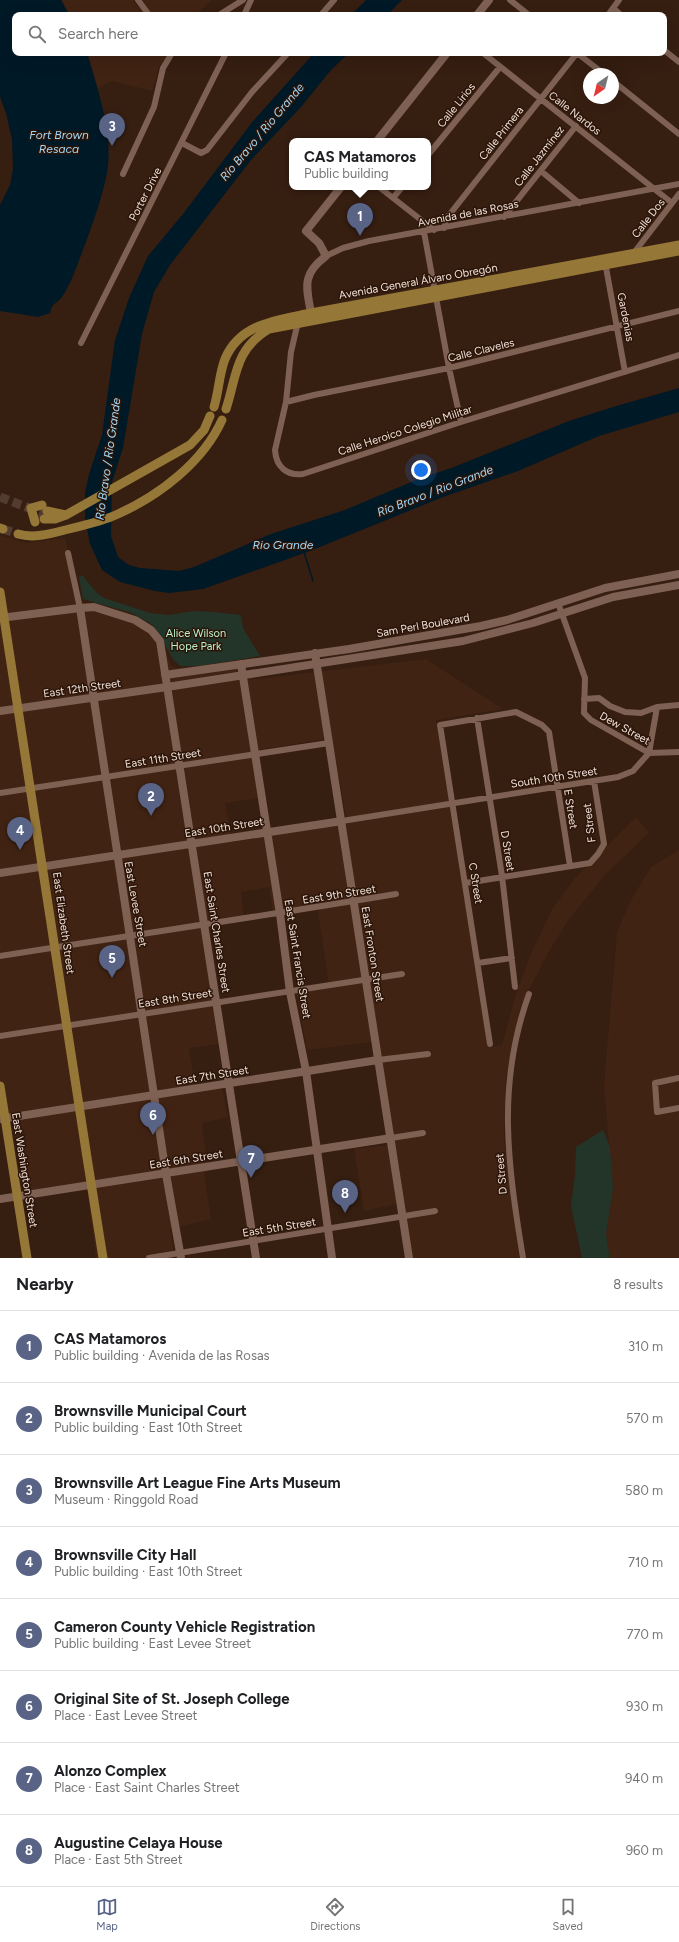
<!DOCTYPE html>
<meta charset="utf-8">
<style>
body{margin:0;font-family:Figtree,sans-serif;background:#f6f6f6;color:#202124}
.compass{position:absolute;left:583px;top:68px;width:36px;height:36px;border-radius:50%;background:#fff;box-shadow:0 4px 16px #0002;rotate:215deg}
.you{position:absolute;left:421px;top:470px;width:14px;height:14px;margin:-10px;border:3px solid #fff;border-radius:50%;background:#1a73e8;box-shadow:0 0 0 6px #1a73e833}
.badge{display:grid;place-items:center;width:26px;height:26px;border-radius:50%;background:#586386;color:#fff;font-size:13px;font-weight:700}
.pin{position:absolute;translate:-50% -33px;filter:drop-shadow(0 1px 2px #0008)}
.pin::after{content:'';position:absolute;top:21px;width:14px;height:12px;background:inherit;clip-path:polygon(0 0,100% 0,50% 100%)}
.popup{position:absolute;left:289px;top:138px;width:142px;height:52px;box-sizing:border-box;display:grid;place-content:center;border-radius:8px;background:#fff;filter:drop-shadow(0 1px 3px #0005);font-size:13px;white-space:nowrap;color:#757577}
.popup b{font-size:15px;color:#202124}
.popup::after{content:'';position:absolute;left:50%;top:100%;margin-left:-8px;border:8px solid transparent;border-top-color:#fff}
.list{margin:0;padding:0;list-style:none}
h2{display:flex;justify-content:space-between;align-items:center;height:52px;margin:0;padding:0 16px;font-size:17px}
h2 small{font-size:13px;font-weight:400;color:#757577}
.list li{display:grid;grid-template-columns:26px 1fr auto;gap:12px;align-items:center;box-sizing:border-box;height:72px;padding:0 16px;border-top:1px solid #e0e0e0}
.list b{display:block;font-size:15px;white-space:nowrap}
.list p{margin:0;font-size:13px;white-space:nowrap;color:#757577}
.list em{font-size:13px;font-style:normal;color:#757577}
.icon{flex:none;width:22px;height:22px;fill:none;stroke:currentColor;stroke-width:2;stroke-linecap:round;stroke-linejoin:round}
.map{position:relative;flex:none;width:679px;height:1258px;overflow:hidden}
.search{position:absolute;background:#fff;box-shadow:0 4px 16px #0002;left:12px;right:12px;top:12px;height:44px;display:flex;align-items:center;gap:10px;box-sizing:border-box;padding:0 14px;border-radius:8px;color:#757577;font-size:15px}
.sheet{height:628px;background:#fff}
nav{display:flex;justify-content:space-around;align-items:center;box-sizing:border-box;height:56px;border-top:1px solid #e0e0e0;background:#fff;font-size:11px;color:#757577}
nav a{display:grid;justify-items:center;gap:2px}
nav .on{color:#586386}
.map>svg:first-child{display:block}
.built{fill:#412313}
.green{fill:#233529}
.water{fill:#001927}
.lines{fill:none;stroke-linecap:round;stroke-linejoin:round}
.stream{stroke:#001927;stroke-width:1.5}
.primary-tunnel{stroke:#523b2f;stroke-width:9;stroke-dasharray:9 4.5;stroke-linecap:butt}
.street{stroke:#7e6153;stroke-width:6}
.secondary{stroke:#7e6153;stroke-width:8}
.primary{stroke:#957737;stroke-width:9}
.labels{text-anchor:middle;stroke-width:3;stroke-linejoin:round;paint-order:stroke}
.street-label{font-size:11px;fill:#f1e0d8;stroke:#2b1408}
.park-label{font-size:11px;fill:#baf2ce;stroke:#2b1408}
.water-label{font-size:12px;font-style:italic;fill:#9fd8f9;stroke:#2b1408}
</style>
<div class="map">
<svg width="679" height="1258" viewBox="0 0 679 1258">
<rect width="100%" height="100%" fill="#361e11"/>
<path class="built" d="M 62,0 L 133,0 L 144,15 L 70,15 Z
M 142,0 L 212,0 L 195,15 L 153,15 Z
M 88,53 L 168,53 L 159,67 L 152,91 L 112,81 L 98,88 Z
M 0,535 L 26,543 L 65,538 L 81,602 L 125,612 L 150,626 L 160,638 L 172,667 L 179,668 L 241,664 L 258,798 L 225,803 L 232,842 L 347,823 L 332,738 L 258,750 L 247,680 L 426,659 L 503,709 L 436,720 L 488,1047 L 502,1045 L 515,997 L 530,956 L 552,909 L 575,878 L 636,817 L 649,833 L 606,874 L 569,919 L 548,953 L 528,992 L 513,1037 L 506,1079 L 504,1139 L 519,1258 L 406,1258 L 397,1204 L 364,1211 L 354,1149 L 387,1145 L 371,1042 L 307,1050 L 296,991 L 329,986 L 318,910 L 274,918 L 269,887 L 241,892 L 244,916 L 200,920 L 218,1044 L 189,1048 L 196,1092 L 222,1087 L 228,1117 L 202,1123 L 208,1172 L 204,1173 L 211,1219 L 170,1229 L 175,1258 L 96,1258 L 87,1189 L 23,1198 L 13,1121 L 0,1123 Z
M 679,850 L 679,1258 L 610,1258 L 606,1234 L 613,1189 L 604,1085 L 617,932 L 630,902 L 651,867 Z"/>
<path class="green" d="M 82,575 L 97,593 L 104,598 L 150,613 L 168,615 L 194,611 L 214,612 L 241,615 L 243,628 L 260,656 L 199,666 L 180,666 L 173,659 L 153,625 L 132,613 L 83,599 L 79,577 Z
M 603,1130 L 610,1147 L 613,1189 L 606,1234 L 610,1258 L 582,1258 L 571,1206 L 575,1175 L 576,1147 Z"/>
<path class="water" d="M 0,0 L 61,0 L 69,15 L 15,15 L 15,53 L 87,53 C 97,88 112,128 108,166 C 104,197 85,245 73,276 C 70,283 66,291 62,297 C 55,306 53,301 50,313 L 38,317 L 0,311 L 0,205 L 10,185 L 13,169 L 12,140 L 6,113 L 0,97 Z
M 366,0 L 402,0 L 387,15 L 351,15 Z
M 314,53 L 349,53 L 331,70 L 301,107 L 251,160 L 170,265 L 154,292 L 142,334 L 123,448 L 112,482 L 111,536 L 118,557 L 129,565 L 140,568 L 179,571 L 194,567 L 271,534 L 345,510 L 416,480 L 454,467 L 569,421 L 613,407 L 679,388 L 679,412 L 599,436 L 518,471 L 443,497 L 310,551 L 203,589 L 169,593 L 155,591 L 120,582 L 102,570 L 90,544 L 85,518 L 85,493 L 89,474 L 102,435 L 115,340 L 129,298 L 148,256 L 183,214 L 253,121 Z"/>
<g class="lines">
<path class="stream" d="M 304,552 L 313,581"/>
<path class="primary-tunnel" d="M 0,497 L 29,508
M 39,513 L 46,515
M 3,529 L 18,534"/>
<path class="street" d="M 138,0 L 149,15
M 510,0 L 529,15
M 613,8 L 621,15
M 219,15 L 243,0
M 244,15 L 251,0
M 321,15 L 334,0
M 608,15 L 619,0
M 664,50 L 679,62
M 483,53 L 672,203
M 613,81 L 679,134
M 182,143 L 201,153 L 207,150 L 252,92 L 288,53
M 428,155 L 500,67
M 541,171 L 579,203
M 123,174 L 154,107 L 163,68 L 172,53
M 379,187 L 434,230
M 393,198 L 402,187
M 504,217 L 576,126
M 444,228 L 446,219 L 577,53 L 604,74
M 424,232 L 449,368 L 461,422
M 633,254 L 679,194
M 326,256 L 343,248 L 369,241 L 679,184
M 605,262 L 625,372
M 298,322 L 291,352 L 286,402 L 275,450 C 276,467 287,476 303,474 L 461,422 L 679,355
M 81,343 L 226,53
M 286,402 L 314,395 L 449,368 L 679,311
M 68,553 L 80,608
M 558,603 L 585,678 L 584,713 L 591,720 L 649,753 L 679,752
M 584,699 L 599,698 L 610,706 L 625,712 L 641,713 L 657,707 L 679,705
M 477,718 L 502,876 L 515,987
M 0,793 L 329,743
M 342,821 L 618,777 L 633,771 L 649,753 L 657,707
M 466,883 L 590,863 L 598,854 L 604,844 L 594,781
M 0,956 C 132,935 264,916 396,894
M 478,963 L 512,958
M 0,1036 L 402,974
M 490,1044 L 440,725 L 516,712 L 542,725 L 549,732 L 570,866
M 378,1060 L 428,1054
M 679,1078 L 655,1083 L 657,1112 L 679,1108
M 391,1138 L 423,1133
M 149,1258 L 435,1211
M 523,1258 C 508,1165 496,1085 529,994"/>
<path class="secondary" d="M 477,15 L 489,0
M 377,141 L 447,53
M 311,313 C 306,286 302,274 326,256 L 319,243 L 306,231 L 341,187
M 80,608 L 166,1174 L 181,1258
M 0,618 L 80,608 L 94,607 L 135,620 L 151,630 L 160,641 L 256,1258
M 315,653 L 409,1258
M 241,664 L 280,914 L 290,992 L 306,1071 L 332,1258
M 165,675 L 349,649 L 481,626 L 507,620 L 605,588 L 679,574
M 0,711 L 167,687 L 463,641 L 533,623 L 613,597 L 679,585
M 0,873 L 342,821
M 0,1119 L 378,1060
M 0,1199 L 391,1138"/>
<path class="primary" d="M 214,407 C 219,391 219,374 225,359 C 240,323 278,320 311,313 L 679,245
M 226,409 C 237,376 234,350 269,329 L 679,251
M 31,508 L 35,522
M 31,508 L 42,505
M 47,511 L 66,515
M 44,519 L 55,519 L 66,515 L 190,445 L 204,430 L 210,416
M 0,528 L 3,529
M 18,534 C 35,539 53,533 69,529 C 86,525 103,521 118,514 C 160,495 203,462 222,420
M 0,592 C 36,813 67,1036 103,1258
M 0,1086 L 27,1258"/>
</g>
<g class="labels">
<g class="street-label">
<text transform="translate(456 105) rotate(-51)" y="4">Calle Lirios</text>
<text transform="translate(575 113) rotate(38)" y="4">Calle Nardos</text>
<text transform="translate(501 133) rotate(-52)" y="4">Calle Primera</text>
<text transform="translate(539 156) rotate(-52)" y="4">Calle Jazmínez</text>
<text transform="translate(145 194) rotate(-63)" y="4">Porter Drive</text>
<text transform="translate(468 213) rotate(-11)" y="4">Avenida de las Rosas</text>
<text transform="translate(648 218) rotate(-52)" y="4">Calle Dos</text>
<text transform="translate(418 281) rotate(-10)" y="4">Avenida General Álvaro Obregón</text>
<text transform="translate(626 317) rotate(79)" y="4">Gardenias</text>
<text transform="translate(481 350) rotate(-14)" y="4">Calle Claveles</text>
<text transform="translate(405 430) rotate(-18)" y="4">Calle Heroico Colegio Militar</text>
<text transform="translate(423 625) rotate(-10)" y="4">Sam Perl Boulevard</text>
<text transform="translate(82 688) rotate(-8)" y="4">East 12th Street</text>
<text transform="translate(625 728) rotate(29)" y="4">Dew Street</text>
<text transform="translate(163 758) rotate(-9)" y="4">East 11th Street</text>
<text transform="translate(554 777) rotate(-9)" y="4">South 10th Street</text>
<text transform="translate(571 809) rotate(81)" y="4">E Street</text>
<text transform="translate(589 823) rotate(-97)" y="4">F Street</text>
<text transform="translate(224 827) rotate(-9)" y="4">East 10th Street</text>
<text transform="translate(508 851) rotate(81)" y="4">D Street</text>
<text transform="translate(476 883) rotate(81)" y="4">C Street</text>
<text transform="translate(339 894) rotate(-9)" y="4">East 9th Street</text>
<text transform="translate(136 904) rotate(80)" y="4">East Levee Street</text>
<text transform="translate(64 923) rotate(82)" y="4">East Elizabeth Street</text>
<text transform="translate(217 932) rotate(81)" y="4">East Saint Charles Street</text>
<text transform="translate(373 954) rotate(81)" y="4">East Fronton Street</text>
<text transform="translate(298 959) rotate(81)" y="4">East Saint Francis Street</text>
<text transform="translate(175 998) rotate(-9)" y="4">East 8th Street</text>
<text transform="translate(212 1075) rotate(-9)" y="4">East 7th Street</text>
<text transform="translate(186 1159) rotate(-9)" y="4">East 6th Street</text>
<text transform="translate(25 1170) rotate(81)" y="4">East Washington Street</text>
<text transform="translate(501 1174) rotate(-95)" y="4">D Street</text>
<text transform="translate(279 1227) rotate(-9)" y="4">East 5th Street</text>
</g>
<g class="park-label">
<text x="196" y="637">Alice Wilson<tspan x="196" dy="13">Hope Park</tspan></text>
</g>
<g class="water-label">
<text transform="translate(262 132) rotate(-50)" y="4">Río Bravo / Rio Grande</text>
<text x="59" y="139">Fort Brown<tspan x="59" dy="14">Resaca</tspan></text>
<text transform="translate(108 459) rotate(-82)" y="4">Río Bravo / Rio Grande</text>
<text transform="translate(435 491) rotate(-21)" y="4">Río Bravo / Rio Grande</text>
<text x="283" y="549">Rio Grande</text>
</g>
</g>
</svg>
<svg class="compass" viewBox="-18 -18 36 36"><path d="M0-13l5 13h-10z" fill="#e53935"/><path d="M0 13l5-13h-10z" fill="#757577"/></svg>
<div class="you"></div>
<div class="pin badge" style="left:360px;top:236px">1</div>
<div class="popup"><b>CAS Matamoros</b>Public building</div>
<div class="pin badge" style="left:151px;top:816px">2</div>
<div class="pin badge" style="left:112px;top:146px">3</div>
<div class="pin badge" style="left:20px;top:850px">4</div>
<div class="pin badge" style="left:112px;top:978px">5</div>
<div class="pin badge" style="left:153px;top:1135px">6</div>
<div class="pin badge" style="left:251px;top:1178px">7</div>
<div class="pin badge" style="left:345px;top:1213px">8</div>
<div class="search"><svg class="icon" aria-label="search" viewBox="0 0 24 24"><circle cx="10" cy="10" r="6"/><path d="M15 15l6 6"/></svg>Search here</div>
</div>
<section class="sheet">
<h2>Nearby<small>8 results</small></h2>
<ul class="list">
<li><span class="badge">1</span><div><b>CAS Matamoros</b><p>Public building · Avenida de las Rosas</p></div><em>310 m</em></li>
<li><span class="badge">2</span><div><b>Brownsville Municipal Court</b><p>Public building · East 10th Street</p></div><em>570 m</em></li>
<li><span class="badge">3</span><div><b>Brownsville Art League Fine Arts Museum</b><p>Museum · Ringgold Road</p></div><em>580 m</em></li>
<li><span class="badge">4</span><div><b>Brownsville City Hall</b><p>Public building · East 10th Street</p></div><em>710 m</em></li>
<li><span class="badge">5</span><div><b>Cameron County Vehicle Registration</b><p>Public building · East Levee Street</p></div><em>770 m</em></li>
<li><span class="badge">6</span><div><b>Original Site of St. Joseph College</b><p>Place · East Levee Street</p></div><em>930 m</em></li>
<li><span class="badge">7</span><div><b>Alonzo Complex</b><p>Place · East Saint Charles Street</p></div><em>940 m</em></li>
<li><span class="badge">8</span><div><b>Augustine Celaya House</b><p>Place · East 5th Street</p></div><em>960 m</em></li>
</ul>
</section>
<nav>
<a class="on"><svg class="icon" aria-label="map" viewBox="0 0 24 24"><path d="M3 6l6-2 6 2 6-2v14l-6 2-6-2-6 2zM9 4v14M15 6v14"/></svg>Map</a>
<a><svg class="icon" aria-label="directions" viewBox="0 0 24 24"><path d="M12 3l9 9-9 9-9-9zM9 14v-3h6M13 9l2 2-2 2"/></svg>Directions</a>
<a><svg class="icon" aria-label="saved" viewBox="0 0 24 24"><path d="M7 4h10v16l-5-4-5 4z"/></svg>Saved</a>
</nav>
